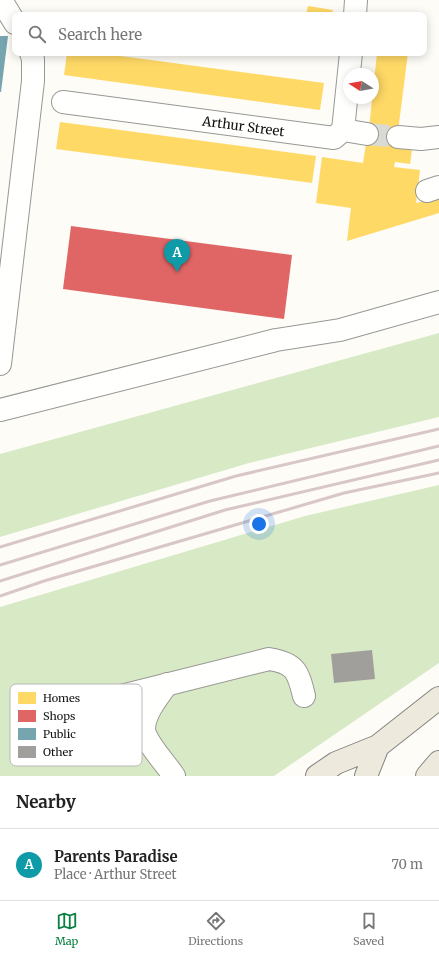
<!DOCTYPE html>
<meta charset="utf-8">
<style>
body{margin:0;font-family:Merriweather,serif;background:#f2f2f2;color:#222}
.compass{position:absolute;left:343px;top:68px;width:36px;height:36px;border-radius:50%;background:#fff;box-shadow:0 2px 10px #0003;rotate:281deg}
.you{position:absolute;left:259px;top:524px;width:14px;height:14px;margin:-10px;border:3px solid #fff;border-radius:50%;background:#1a73e8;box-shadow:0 0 0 6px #1a73e833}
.badge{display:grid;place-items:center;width:26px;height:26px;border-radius:50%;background:#0b8043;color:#fff;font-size:13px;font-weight:700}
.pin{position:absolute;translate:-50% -33px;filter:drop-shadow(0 1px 2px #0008)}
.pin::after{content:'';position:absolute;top:21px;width:14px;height:12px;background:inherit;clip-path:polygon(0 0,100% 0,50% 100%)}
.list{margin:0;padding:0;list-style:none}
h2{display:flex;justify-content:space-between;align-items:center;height:52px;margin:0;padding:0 16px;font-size:17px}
h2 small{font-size:13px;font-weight:400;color:#767676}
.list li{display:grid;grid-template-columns:26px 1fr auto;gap:12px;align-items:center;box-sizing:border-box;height:72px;padding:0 16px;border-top:1px solid #e0e0e0}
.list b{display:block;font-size:15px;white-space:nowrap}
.list p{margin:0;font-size:13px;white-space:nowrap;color:#767676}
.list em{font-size:13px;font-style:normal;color:#767676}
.icon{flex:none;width:22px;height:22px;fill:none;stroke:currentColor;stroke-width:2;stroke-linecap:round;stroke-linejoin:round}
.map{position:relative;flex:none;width:439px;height:776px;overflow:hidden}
.search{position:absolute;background:#fff;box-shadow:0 2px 10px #0003;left:12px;right:12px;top:12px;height:44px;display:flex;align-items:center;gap:10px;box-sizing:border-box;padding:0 14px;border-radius:8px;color:#767676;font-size:15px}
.sheet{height:124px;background:#fff}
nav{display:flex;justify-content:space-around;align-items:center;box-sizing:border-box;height:56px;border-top:1px solid #e0e0e0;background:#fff;font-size:11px;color:#767676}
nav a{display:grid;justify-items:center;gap:2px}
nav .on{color:#0b8043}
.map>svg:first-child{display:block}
.forest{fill:#d8eac5}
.homes{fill:#ffd966}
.shops{fill:#e06666}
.public{fill:#76a5af}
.building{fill:#a19f9c}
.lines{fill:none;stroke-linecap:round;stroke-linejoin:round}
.minor-tunnel{stroke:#dad9d4;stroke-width:22;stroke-dasharray:22 11;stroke-linecap:butt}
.minor-casing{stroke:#979795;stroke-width:24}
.major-casing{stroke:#858482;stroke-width:24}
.minor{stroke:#fffffe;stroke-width:22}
.major{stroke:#ede9dc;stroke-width:22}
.rail{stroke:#d9c6c7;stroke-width:3}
.labels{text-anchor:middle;stroke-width:4;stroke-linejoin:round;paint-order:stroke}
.street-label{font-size:13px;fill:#111;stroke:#fff}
.key{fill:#fff;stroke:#b8b8b8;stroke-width:1}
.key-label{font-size:11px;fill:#111}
</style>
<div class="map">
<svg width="439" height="776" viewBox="0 0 439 776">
<rect width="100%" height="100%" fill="#fdfcf7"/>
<path class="forest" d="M 439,333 L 439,417 L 249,463 L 0,537 L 0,454 Z
M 439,485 L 439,663 L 274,776 L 0,776 L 0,607 L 305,516 Z"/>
<path class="homes" d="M 308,6 L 333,10 L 332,15 L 306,15 Z
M 67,53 L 98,53 L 324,83 L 320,110 L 64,75 Z
M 377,53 L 408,53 L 396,147 L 412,150 L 410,164 L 395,162 L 394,167 L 420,170 L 416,203 L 439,198 L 439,213 L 347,241 L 351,208 L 316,203 L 322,157 L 363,163 L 367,138 L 368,138 Z
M 60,122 L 316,156 L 312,183 L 56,149 Z"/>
<path class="shops" d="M 71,226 L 292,255 L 284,319 L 63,289 Z"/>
<path class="public" d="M 0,36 L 8,36 L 1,92 L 0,92 Z"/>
<path class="building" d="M 372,650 L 375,679 L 334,683 L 331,654 Z"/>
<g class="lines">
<path class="minor-tunnel" d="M 367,134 L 398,137"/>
<g class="minor-casing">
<g id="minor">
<path d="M 1,0 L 15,23"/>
<path d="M 355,15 L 356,0"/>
<path id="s1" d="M 63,102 L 334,138 L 343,130 L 351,53"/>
<path d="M 343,130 L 367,134"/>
<path d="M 398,137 L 421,139 L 439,137"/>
<path d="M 427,191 L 439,187"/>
<path d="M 0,364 L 33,81 L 33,59 L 31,53"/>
<path d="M 0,410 L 276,340 L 340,330 L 439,302"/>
<path d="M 167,684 C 158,697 145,712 144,728 C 144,741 167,765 174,776"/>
<path d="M 65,710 L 269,659 C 295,663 298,671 304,696"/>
</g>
</g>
<g class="major-casing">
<path id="major" d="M 317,776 L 336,763 L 378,746
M 366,776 L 378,746 L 439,698
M 427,776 L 439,762"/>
</g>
<use href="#minor" class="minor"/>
<use href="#major" class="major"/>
<path class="rail" d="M 0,547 L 236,476 L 439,429
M 0,565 L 210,501 L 439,446
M 0,581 L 225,510 L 439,460
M 0,596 L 44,581 L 344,493 L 439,473"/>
</g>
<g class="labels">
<g class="street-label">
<text dy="5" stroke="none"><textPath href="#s1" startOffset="182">Arthur Street</textPath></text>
</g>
</g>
<rect x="10" y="684" width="132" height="82" rx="6" class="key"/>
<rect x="18" y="692" width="18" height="12" fill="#ffd966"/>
<rect x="18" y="710" width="18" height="12" fill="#e06666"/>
<rect x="18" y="728" width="18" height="12" fill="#76a5af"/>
<rect x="18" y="746" width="18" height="12" fill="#a19f9c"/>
<g class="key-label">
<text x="43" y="702">Homes</text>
<text x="43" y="720">Shops</text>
<text x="43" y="738">Public</text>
<text x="43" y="756">Other</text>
</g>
</svg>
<svg class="compass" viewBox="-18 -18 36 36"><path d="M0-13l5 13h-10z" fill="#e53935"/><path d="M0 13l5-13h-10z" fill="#767676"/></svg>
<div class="you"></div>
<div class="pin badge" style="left:177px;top:272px;background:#0f9aa8">A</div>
<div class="search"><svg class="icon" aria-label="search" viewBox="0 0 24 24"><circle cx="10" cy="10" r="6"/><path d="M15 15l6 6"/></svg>Search here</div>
</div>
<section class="sheet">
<h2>Nearby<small></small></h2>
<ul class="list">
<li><span class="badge" style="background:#0f9aa8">A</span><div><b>Parents Paradise</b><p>Place · Arthur Street</p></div><em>70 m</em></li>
</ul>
</section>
<nav>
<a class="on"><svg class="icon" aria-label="map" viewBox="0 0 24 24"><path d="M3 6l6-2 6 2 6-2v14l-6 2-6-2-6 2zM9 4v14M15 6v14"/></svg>Map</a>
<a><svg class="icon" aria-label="directions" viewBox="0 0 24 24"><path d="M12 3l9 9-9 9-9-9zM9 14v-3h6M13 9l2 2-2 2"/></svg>Directions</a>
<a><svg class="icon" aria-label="saved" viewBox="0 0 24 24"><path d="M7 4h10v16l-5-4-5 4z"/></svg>Saved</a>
</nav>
